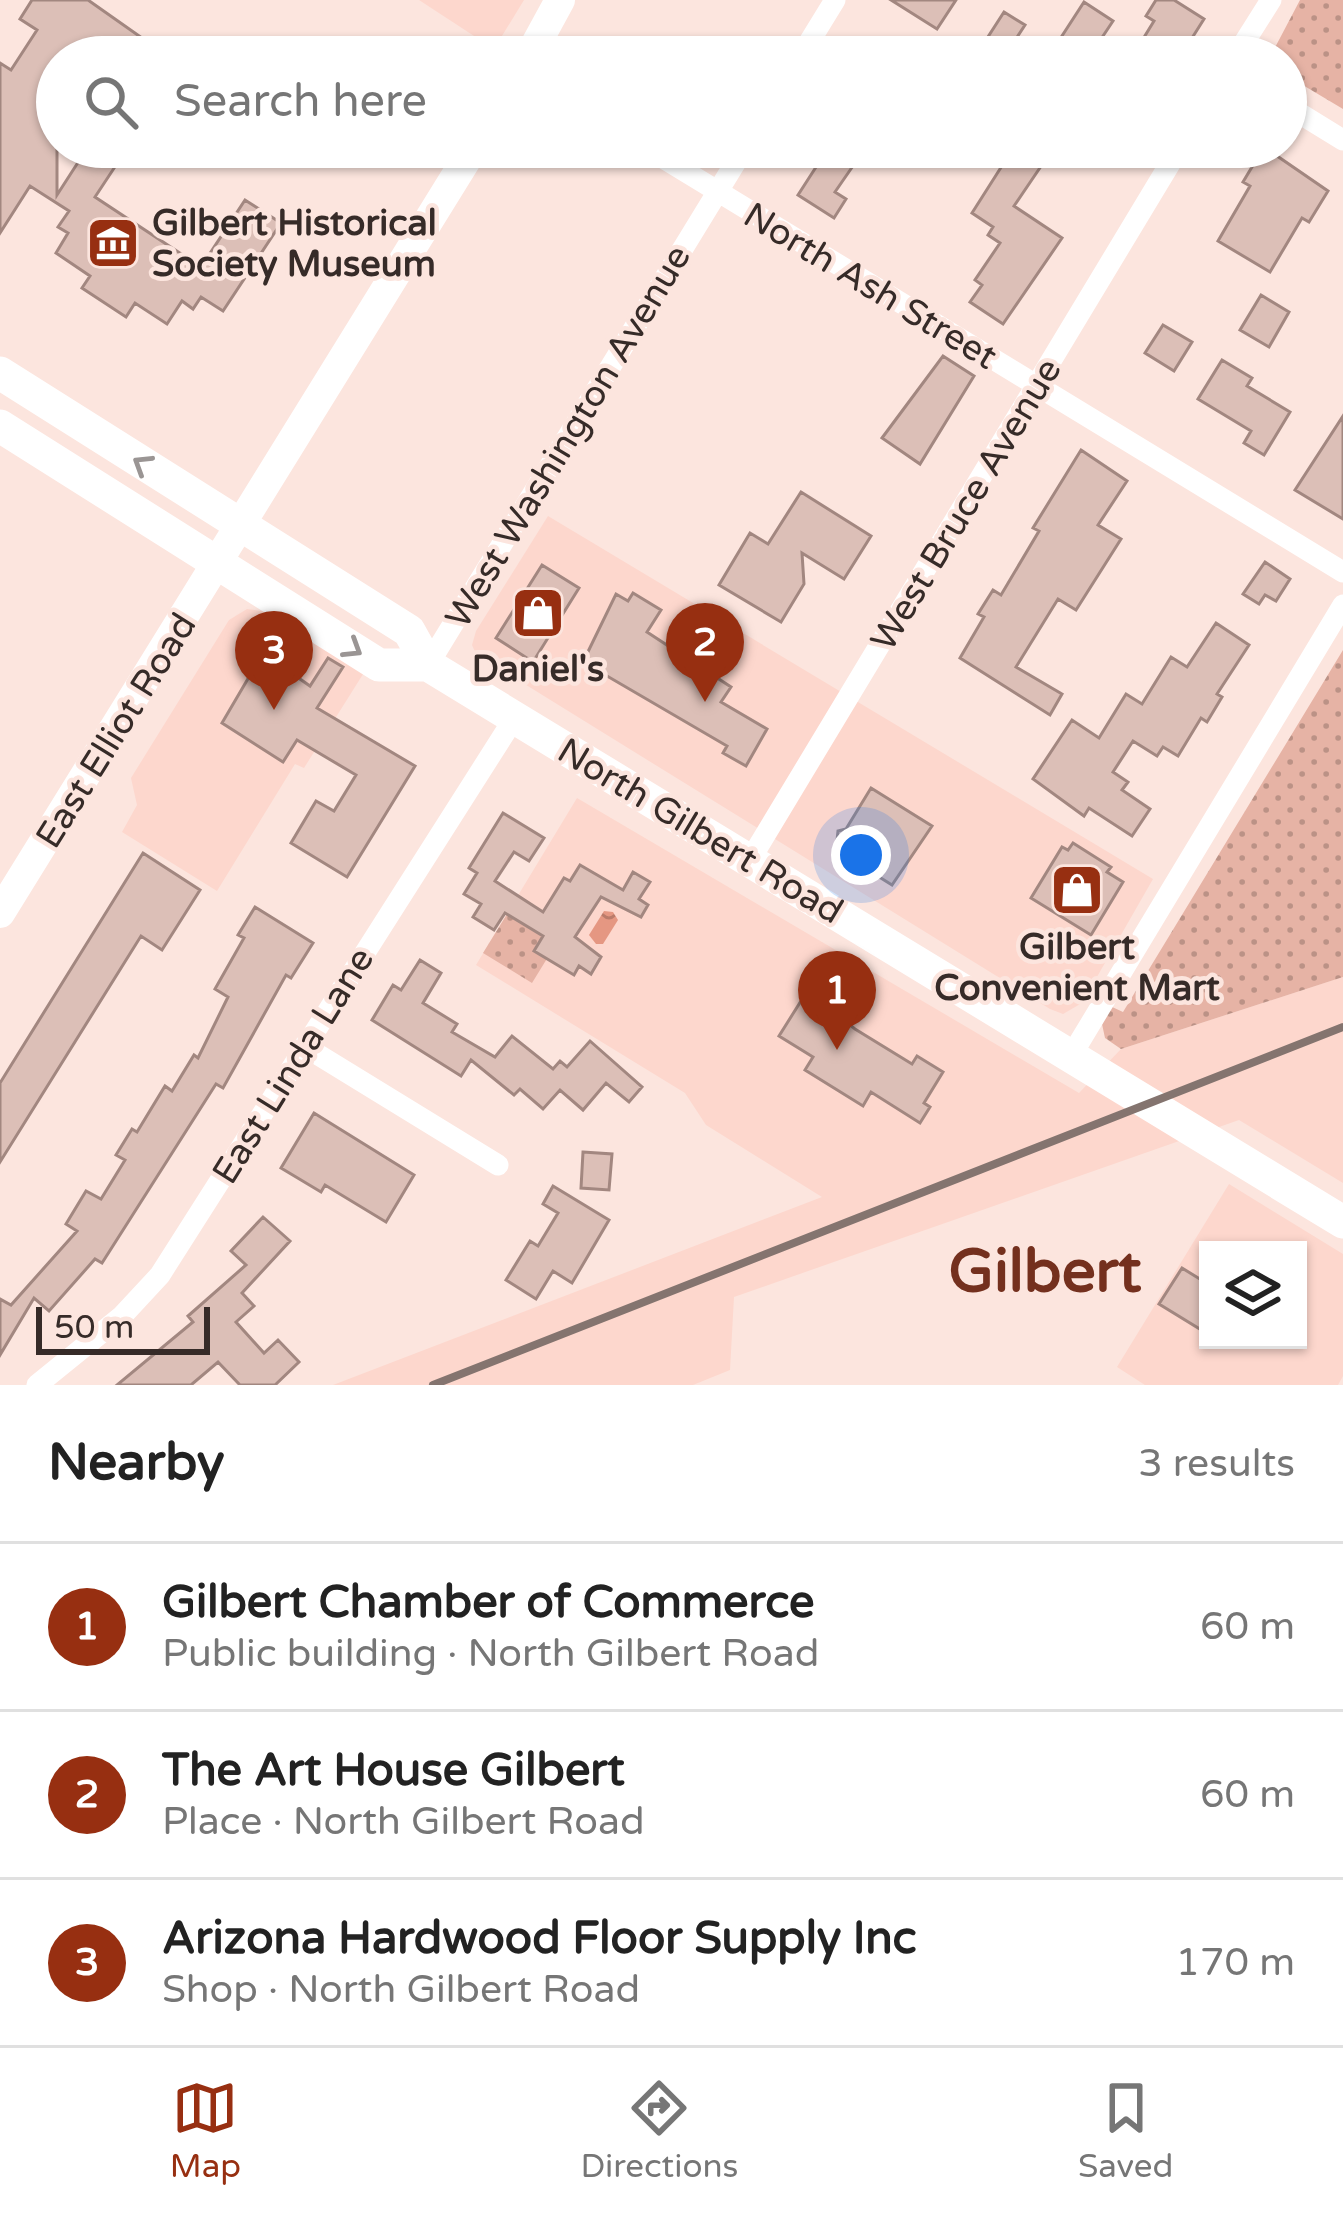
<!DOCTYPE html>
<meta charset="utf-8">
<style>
body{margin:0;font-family:"Varela Round",sans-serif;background:#f6f6f6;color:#222}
.controls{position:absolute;right:36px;bottom:36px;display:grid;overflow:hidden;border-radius:0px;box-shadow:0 3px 9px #0004}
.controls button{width:108px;height:108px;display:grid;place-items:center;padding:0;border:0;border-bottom:3px solid #e0e0e0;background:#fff;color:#222;font:60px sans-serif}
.scale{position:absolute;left:36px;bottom:30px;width:174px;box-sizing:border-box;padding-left:12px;border:6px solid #362b28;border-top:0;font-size:33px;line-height:42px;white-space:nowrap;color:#362b28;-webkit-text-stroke:9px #fce5de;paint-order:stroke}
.you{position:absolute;left:861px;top:855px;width:42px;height:42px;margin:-30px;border:9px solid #fff;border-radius:50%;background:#1a73e8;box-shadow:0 0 0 18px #1a73e833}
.badge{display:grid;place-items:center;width:78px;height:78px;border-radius:50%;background:#972f11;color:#fff;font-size:39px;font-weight:700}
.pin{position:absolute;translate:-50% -99px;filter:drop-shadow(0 3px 6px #0008)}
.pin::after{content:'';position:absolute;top:63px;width:42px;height:36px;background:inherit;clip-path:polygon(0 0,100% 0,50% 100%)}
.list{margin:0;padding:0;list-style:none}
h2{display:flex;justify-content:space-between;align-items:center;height:156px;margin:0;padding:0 48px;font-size:51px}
h2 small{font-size:39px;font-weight:400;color:#767676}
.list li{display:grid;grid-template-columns:78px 1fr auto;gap:36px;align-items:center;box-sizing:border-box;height:168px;padding:0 48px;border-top:3px solid #e0e0e0}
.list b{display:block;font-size:45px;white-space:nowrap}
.list p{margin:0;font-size:39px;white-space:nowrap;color:#767676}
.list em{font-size:39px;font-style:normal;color:#767676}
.icon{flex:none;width:66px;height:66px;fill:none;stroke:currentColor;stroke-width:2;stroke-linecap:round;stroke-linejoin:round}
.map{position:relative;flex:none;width:1343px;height:1385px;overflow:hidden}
.search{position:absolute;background:#fff;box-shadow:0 3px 9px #0004;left:36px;right:36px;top:36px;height:132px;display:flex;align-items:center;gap:30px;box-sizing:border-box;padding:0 42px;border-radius:66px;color:#767676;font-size:45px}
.sheet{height:660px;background:#fff}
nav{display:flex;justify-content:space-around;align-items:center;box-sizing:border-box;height:168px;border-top:3px solid #e0e0e0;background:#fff;font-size:33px;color:#767676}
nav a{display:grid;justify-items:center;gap:6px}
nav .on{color:#972f11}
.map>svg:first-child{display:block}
.built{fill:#fdd7cd;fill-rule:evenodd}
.park{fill:url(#park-dots)}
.water{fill:url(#water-ripples)}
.building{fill:#dcbfb7;stroke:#a28780;stroke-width:3}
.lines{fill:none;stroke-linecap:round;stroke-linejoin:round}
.street{stroke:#fff;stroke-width:21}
.secondary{stroke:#fff;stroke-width:30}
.primary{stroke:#fff;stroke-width:33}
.rail{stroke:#84746f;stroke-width:8}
.oneway{stroke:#9a9594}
.labels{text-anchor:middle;stroke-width:9;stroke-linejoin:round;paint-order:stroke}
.poi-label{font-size:36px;font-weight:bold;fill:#362b28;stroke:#fce5de}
.street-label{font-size:36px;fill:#362b28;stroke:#fce5de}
.town-label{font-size:60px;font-weight:bold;fill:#74301e;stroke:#fce5de}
</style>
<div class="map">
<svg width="1343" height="1385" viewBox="0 0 1343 1385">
<defs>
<pattern id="park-dots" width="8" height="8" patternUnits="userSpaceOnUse" patternTransform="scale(3)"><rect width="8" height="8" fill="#e6b3a5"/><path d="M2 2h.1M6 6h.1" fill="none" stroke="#bb9286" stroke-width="1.8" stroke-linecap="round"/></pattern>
<pattern id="water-ripples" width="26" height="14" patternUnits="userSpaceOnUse" patternTransform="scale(3)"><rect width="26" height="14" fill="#e59782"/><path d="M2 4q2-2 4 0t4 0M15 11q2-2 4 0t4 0" fill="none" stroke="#ba7b6a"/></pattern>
</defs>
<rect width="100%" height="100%" fill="#fce5de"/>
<path class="built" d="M 419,0 L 524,0 L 494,49 Z
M 548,516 L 1153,879 L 1082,1003 L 1063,1014 L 1050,1009 L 476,654 L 472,645 L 476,631 Z
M 247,609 L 270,612 L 365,671 L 304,768 L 295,764 L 217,891 L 122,832 L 137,805 L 131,778 L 229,620 Z
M 577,798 L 1079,1093 L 1121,1049 L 1343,977 L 1343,1183 L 1239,1120 L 734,1297 L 730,1370 L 693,1385 L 333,1385 L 822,1197 L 706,1125 L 685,1093 L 476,965 Z
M 1229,1184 L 1343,1254 L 1343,1376 L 1338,1385 L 1145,1385 L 1117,1367 ZM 1208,1250 L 1298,1250 L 1298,1340 L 1208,1340 Z"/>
<path class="park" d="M 1300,0 L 1343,0 L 1343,109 L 1286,75 L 1286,57 L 1270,57 Z
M 1343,650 L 1343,977 L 1121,1049 L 1105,1038 L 1102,1024 L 1110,1006 L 1123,1012 Z
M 515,901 L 564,931 L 532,983 L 483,953 Z"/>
<path class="water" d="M 604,911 L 613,912 L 618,920 L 603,944 L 596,944 L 589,935 Z"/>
<path class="building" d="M 32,0 L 88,0 L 169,57 L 57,57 L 57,195 L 88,147 L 128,147 L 95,197 L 201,267 L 245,200 L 281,223 L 223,311 L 201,297 L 193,309 L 182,301 L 167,324 L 135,303 L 126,317 L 82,288 L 90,276 L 56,253 L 68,233 L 58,227 L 69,211 L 30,186 L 0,233 L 0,63 L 11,70 L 37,30 L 20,19 Z
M 891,0 L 956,0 L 937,29 Z
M 1156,0 L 1174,0 L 1204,19 L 1180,57 L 1132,57 L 1154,21 L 1146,16 Z
M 1084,2 L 1113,21 L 1089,57 L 1060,39 Z
M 1004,12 L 1025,25 L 1004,57 L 975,57 Z
M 829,147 L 866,147 L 835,192 L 846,199 L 834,218 L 798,195 Z
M 1014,147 L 1054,147 L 1014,206 L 1062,238 L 1003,324 L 970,302 L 982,285 L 975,280 L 1000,243 L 988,235 L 993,227 L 972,213 Z
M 1264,147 L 1328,191 L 1309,222 L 1302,218 L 1270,272 L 1218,241 L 1250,186 L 1243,182 Z
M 1261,295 L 1289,312 L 1269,347 L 1240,330 Z
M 1163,325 L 1192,342 L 1174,371 L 1145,353 Z
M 943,356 L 974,376 L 920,464 L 882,438 Z
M 1222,360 L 1252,378 L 1247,386 L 1290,412 L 1264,455 L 1244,443 L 1251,431 L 1198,399 Z
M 1343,416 L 1343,519 L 1295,490 Z
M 1081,450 L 1127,481 L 1098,525 L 1121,539 L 1076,610 L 1058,599 L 1016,667 L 1062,694 L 1050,715 L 960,658 L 984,617 L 978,614 L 993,590 L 1001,595 L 1039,531 L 1033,528 Z
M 801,492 L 871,536 L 844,579 L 802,553 L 804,584 L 781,622 L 719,585 L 750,533 L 768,544 Z
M 1265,562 L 1290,579 L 1276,601 L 1265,595 L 1259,604 L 1243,594 Z
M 542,565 L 579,588 L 533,662 L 496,638 Z
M 633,593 L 661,610 L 647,632 L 731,687 L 721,702 L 767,729 L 746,766 L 723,753 L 727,746 L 583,662 L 616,594 L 628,601 Z
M 1216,623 L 1249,645 L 1217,694 L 1222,697 L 1207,722 L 1201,718 L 1178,756 L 1163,747 L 1157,756 L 1133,741 L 1113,772 L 1128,782 L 1122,790 L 1150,809 L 1132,836 L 1089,808 L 1084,816 L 1033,779 L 1072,720 L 1099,738 L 1126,694 L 1142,704 L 1171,657 L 1187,667 Z
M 263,653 L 310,686 L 328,658 L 343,667 L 317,708 L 415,766 L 347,877 L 291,843 L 316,801 L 334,811 L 356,775 L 297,740 L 283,762 L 222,723 Z
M 871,788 L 932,826 L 892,885 L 836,850 L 838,831 L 846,829 Z
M 503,813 L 544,838 L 529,861 L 514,852 L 495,881 L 543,912 L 564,878 L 570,881 L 580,865 L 623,890 L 633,872 L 650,882 L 639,899 L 648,905 L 641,917 L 601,897 L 575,937 L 601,957 L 591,974 L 579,966 L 574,975 L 534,951 L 543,936 L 505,913 L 494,930 L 473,917 L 481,904 L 464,894 L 477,873 L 469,868 Z
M 1073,843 L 1111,867 L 1107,872 L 1123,882 L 1091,935 L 1031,898 L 1062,847 L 1068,850 Z
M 143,853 L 200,890 L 162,950 L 141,936 L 0,1162 L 0,1083 Z
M 255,907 L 313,943 L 291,978 L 286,975 L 223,1088 L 216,1084 L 102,1263 L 95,1259 L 49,1311 L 34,1298 L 0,1355 L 0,1299 L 11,1305 L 77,1231 L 66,1224 L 86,1191 L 101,1199 L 125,1160 L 116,1155 L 132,1129 L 137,1132 L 165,1086 L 172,1091 L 194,1055 L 198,1058 L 228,997 L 215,989 L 244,938 L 238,935 Z
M 420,960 L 441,973 L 423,1003 L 457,1024 L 452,1032 L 495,1057 L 512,1036 L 553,1069 L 560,1061 L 567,1067 L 590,1041 L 642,1087 L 629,1102 L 606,1083 L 583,1110 L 560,1090 L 543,1109 L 520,1089 L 514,1095 L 471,1060 L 461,1076 L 372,1020 L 393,985 L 401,990 Z
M 811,985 L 838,1002 L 832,1011 L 855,1029 L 912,1064 L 917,1056 L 943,1072 L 924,1103 L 930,1107 L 920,1123 L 871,1092 L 863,1106 L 805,1070 L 813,1057 L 779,1036 Z
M 314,1113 L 414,1175 L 386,1222 L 325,1185 L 321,1192 L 281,1168 Z
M 583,1152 L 612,1154 L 609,1190 L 581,1188 Z
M 553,1186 L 609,1220 L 572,1283 L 553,1271 L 536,1299 L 506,1280 L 530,1241 L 538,1246 L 558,1213 L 543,1204 Z
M 263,1217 L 290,1241 L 242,1293 L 254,1306 L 236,1322 L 264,1353 L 278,1340 L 299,1362 L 275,1385 L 240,1385 L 218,1362 L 191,1385 L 117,1385 L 193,1322 L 188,1316 L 246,1265 L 231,1251 Z
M 1182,1268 L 1208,1284 L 1208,1334 L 1159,1304 Z"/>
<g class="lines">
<path class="street" d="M 800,57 L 835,0
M 1235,57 L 1271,0
M 1286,105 L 1343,140
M 645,147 L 1343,572
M 428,665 L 745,147
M 750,860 L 1180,147
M 304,1046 L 498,1165
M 1071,1056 L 1343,605
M 37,1385 L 122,1316 L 160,1275 L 515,717"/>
<path class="secondary" d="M 529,57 L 560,0
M 0,913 L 474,147"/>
<path class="primary" d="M 0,373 L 409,631 L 428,665 L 1343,1222
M 0,426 L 379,665 L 428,665"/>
<path class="rail" d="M 433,1385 L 1343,1027"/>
</g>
<defs><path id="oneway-chevron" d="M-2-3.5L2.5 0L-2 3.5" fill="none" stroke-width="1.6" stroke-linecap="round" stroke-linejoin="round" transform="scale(3)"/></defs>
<g class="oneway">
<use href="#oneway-chevron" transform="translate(142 464) rotate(-148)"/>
<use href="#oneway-chevron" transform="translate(353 649) rotate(32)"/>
</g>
<defs>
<g id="museum-square" transform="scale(2.7)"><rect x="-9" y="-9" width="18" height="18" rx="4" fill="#972f11" stroke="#fce5de"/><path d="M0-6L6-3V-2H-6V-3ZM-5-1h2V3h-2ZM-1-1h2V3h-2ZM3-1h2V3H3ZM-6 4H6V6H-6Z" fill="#fff"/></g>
<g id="shop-square" transform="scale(2.7)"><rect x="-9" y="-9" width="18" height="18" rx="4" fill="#972f11" stroke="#fce5de"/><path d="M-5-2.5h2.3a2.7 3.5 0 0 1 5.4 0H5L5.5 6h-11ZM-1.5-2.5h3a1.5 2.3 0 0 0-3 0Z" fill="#fff"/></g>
</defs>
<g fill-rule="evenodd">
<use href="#museum-square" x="113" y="243"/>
<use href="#shop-square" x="538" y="613"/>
<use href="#shop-square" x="1077" y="890"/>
</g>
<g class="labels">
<g class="poi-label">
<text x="152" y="235" text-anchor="start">Gilbert Historical<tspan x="152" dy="41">Society Museum</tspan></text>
<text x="538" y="681">Daniel's</text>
<text x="1077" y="959">Gilbert<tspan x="1077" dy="41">Convenient Mart</tspan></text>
</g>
<g class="street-label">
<text transform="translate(871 285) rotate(31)" y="13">North Ash Street</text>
<text transform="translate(567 436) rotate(-59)" y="13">West Washington Avenue</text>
<text transform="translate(965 504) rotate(-59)" y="13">West Bruce Avenue</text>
<text transform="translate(115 730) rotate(-58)" y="13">East Elliot Road</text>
<text transform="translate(701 830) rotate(31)" y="13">North Gilbert Road</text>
<text transform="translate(292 1065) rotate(-58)" y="13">East Linda Lane</text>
</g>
<g class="town-label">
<text x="1045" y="1291">Gilbert</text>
</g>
</g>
</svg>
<div class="controls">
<button><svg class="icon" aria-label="layers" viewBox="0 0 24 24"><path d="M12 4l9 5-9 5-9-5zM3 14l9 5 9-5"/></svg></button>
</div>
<div class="scale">50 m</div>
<div class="you"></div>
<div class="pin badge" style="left:837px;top:1050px">1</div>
<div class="pin badge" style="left:705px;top:702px">2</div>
<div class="pin badge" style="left:274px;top:710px">3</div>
<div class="search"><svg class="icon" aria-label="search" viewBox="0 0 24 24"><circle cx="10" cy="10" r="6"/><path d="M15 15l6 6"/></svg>Search here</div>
</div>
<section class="sheet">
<h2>Nearby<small>3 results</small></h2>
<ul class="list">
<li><span class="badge">1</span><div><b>Gilbert Chamber of Commerce</b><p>Public building · North Gilbert Road</p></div><em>60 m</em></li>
<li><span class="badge">2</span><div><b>The Art House Gilbert</b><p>Place · North Gilbert Road</p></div><em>60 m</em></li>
<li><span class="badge">3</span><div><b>Arizona Hardwood Floor Supply Inc</b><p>Shop · North Gilbert Road</p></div><em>170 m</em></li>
</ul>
</section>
<nav>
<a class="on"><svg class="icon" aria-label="map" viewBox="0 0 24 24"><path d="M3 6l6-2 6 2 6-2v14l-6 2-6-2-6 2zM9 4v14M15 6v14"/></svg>Map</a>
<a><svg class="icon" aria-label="directions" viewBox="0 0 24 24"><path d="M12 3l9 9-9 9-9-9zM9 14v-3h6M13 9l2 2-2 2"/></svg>Directions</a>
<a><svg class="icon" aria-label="saved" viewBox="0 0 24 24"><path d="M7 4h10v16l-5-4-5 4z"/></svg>Saved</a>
</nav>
